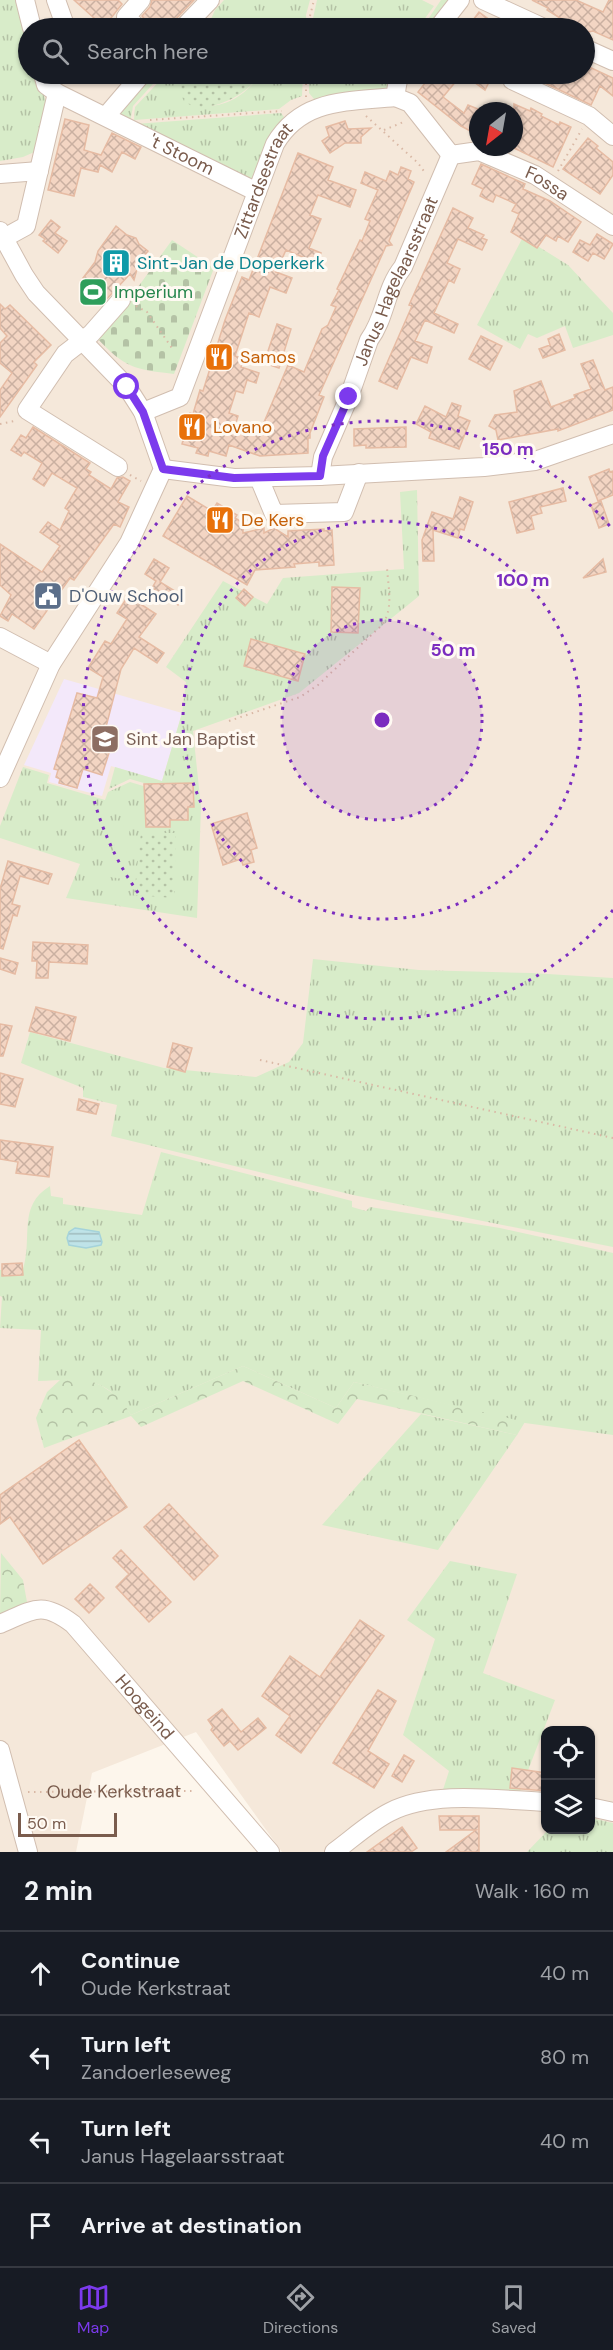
<!DOCTYPE html>
<meta charset="utf-8">
<style>
body{margin:0;font-family:"DM Sans",sans-serif;background:#20242c;color:#f1f3f6}
.controls{position:absolute;right:18px;bottom:18px;display:grid;overflow:hidden;border-radius:12px;box-shadow:0 2px 4px #0004}
.controls button{width:54px;height:54px;display:grid;place-items:center;padding:0;border:0;border-bottom:2px solid #363941;background:#171b24;color:#f1f3f6;font:30px sans-serif}
.compass{position:absolute;left:469px;top:102px;width:54px;height:54px;border-radius:50%;background:#171b24;box-shadow:0 2px 4px #0004;rotate:211deg}
.scale{position:absolute;left:18px;bottom:15px;width:99px;box-sizing:border-box;padding-left:6px;border:3px solid #7a5c4d;border-top:0;font-size:16px;line-height:21px;white-space:nowrap;color:#7a5c4d;-webkit-text-stroke:4px #fffaf3;paint-order:stroke}
.stop{position:absolute;width:18px;height:18px;margin:-14px;border:4px solid #7c3aed;border-radius:50%;background:#fff}
.stop.end{background:#7c3aed;border-color:#fff;box-shadow:0 2px 6px #0008}
.list{margin:0;padding:0;list-style:none}
h2{display:flex;justify-content:space-between;align-items:center;height:78px;margin:0;padding:0 24px;font-size:26px}
h2 small{font-size:20px;font-weight:400;color:#9ea1a6}
.list li{display:grid;grid-template-columns:39px 1fr auto;gap:18px;align-items:center;box-sizing:border-box;height:84px;padding:0 24px;border-top:2px solid #363941}
.list b{display:block;font-size:22px;white-space:nowrap}
.list p{margin:0;font-size:20px;white-space:nowrap;color:#9ea1a6}
.list em{font-size:20px;font-style:normal;color:#9ea1a6}
.icon{flex:none;width:33px;height:33px;fill:none;stroke:currentColor;stroke-width:2;stroke-linecap:round;stroke-linejoin:round}
.map{position:relative;flex:none;width:613px;height:1852px;overflow:hidden}
.search{position:absolute;background:#171b24;box-shadow:0 2px 4px #0004;left:18px;right:18px;top:18px;height:66px;display:flex;align-items:center;gap:15px;box-sizing:border-box;padding:0 21px;border-radius:33px;color:#9ea1a6;font-size:22px}
.sheet{height:414px;background:#171b24}
nav{display:flex;justify-content:space-around;align-items:center;box-sizing:border-box;height:84px;border-top:2px solid #363941;background:#171b24;font-size:16px;color:#9ea1a6}
nav a{display:grid;justify-items:center;gap:3px}
nav .on{color:#7c3aed}
.map>svg:first-child{display:block}
.residential{fill:#f5e8da;fill-rule:evenodd}
.education{fill:#f3e8fa}
.grass{fill:url(#grass-tufts)}
.forest{fill:url(#forest-crowns)}
.cemetery{fill:url(#cemetery-stones)}
.park{fill:url(#park-dots)}
.pitch{fill:#d8ecc9}
.water{fill:url(#water-rules);stroke:#a5d3da;stroke-width:1.5}
.building{fill:url(#building-cross-hatch);stroke:#e6bba3;stroke-width:1.5}
.lines{fill:none;stroke-linecap:round;stroke-linejoin:round}
.minor-casing{stroke:#d1beb0;stroke-width:20}
.path{stroke:#d9b8a5;stroke-width:2;stroke-dasharray:1.5 4.5;stroke-linecap:butt}
.minor{stroke:#fff;stroke-width:18}
.route{stroke:#7c3aed;stroke-width:8}
.ring{fill:none;stroke:#7b2cbf;stroke-width:3;stroke-dasharray:3 6}
.labels{text-anchor:middle;stroke-width:6;stroke-linejoin:round;paint-order:stroke}
.street-label{font-size:18px;fill:#7a5c4d;stroke:#fffaf3}
.culture-label{font-size:18px;fill:#0d838f;stroke:#fffaf3;text-anchor:start}
.leisure-label{font-size:18px;fill:#27864d;stroke:#fffaf3;text-anchor:start}
.food-label{font-size:18px;fill:#c56008;stroke:#fffaf3;text-anchor:start}
.service-label{font-size:18px;fill:#4e5e75;stroke:#fffaf3;text-anchor:start}
.education-label{font-size:18px;fill:#785e54;stroke:#fffaf3;text-anchor:start}
.centre{fill:#7b2cbf;stroke:#fffaf3;stroke-width:3}
.ring-label{font-size:18px;text-anchor:middle;font-weight:bold;fill:#7b2cbf;stroke:#fffaf3;stroke-width:6;stroke-linejoin:round;paint-order:stroke}
</style>
<div class="map">
<svg width="613" height="1852" viewBox="0 0 613 1852">
<defs>
<pattern id="grass-tufts" width="24" height="20" patternUnits="userSpaceOnUse" patternTransform="scale(1.5)"><rect width="24" height="20" fill="#d8ecc9"/><path d="M3 7l-1-3M5 7V3M7 7l1-3M15 17l-1-3M17 17v-4M19 17l1-3" fill="none" stroke="#b4c2a5"/></pattern>
<pattern id="forest-crowns" width="20" height="18" patternUnits="userSpaceOnUse" patternTransform="scale(1.5)"><rect width="20" height="18" fill="#d8ecc9"/><path d="M2 6a3 3 0 1 1 6 0M12 15a3 3 0 1 1 6 0" fill="none" stroke="#b4c2a5"/></pattern>
<pattern id="cemetery-stones" width="16" height="16" patternUnits="userSpaceOnUse" patternTransform="scale(1.5)"><rect width="16" height="16" fill="#d8ecc9"/><path d="M2 7V4a2 2 0 0 1 4 0v3zM10 15v-3a2 2 0 0 1 4 0v3z" fill="#b4c2a5"/></pattern>
<pattern id="park-dots" width="8" height="8" patternUnits="userSpaceOnUse" patternTransform="scale(1.5)"><rect width="8" height="8" fill="#d8ecc9"/><path d="M2 2h.1M6 6h.1" fill="none" stroke="#b4c2a5" stroke-width="1.8" stroke-linecap="round"/></pattern>
<pattern id="water-rules" width="6" height="5" patternUnits="userSpaceOnUse" patternTransform="scale(1.5)"><rect width="6" height="5" fill="#bfe3e8"/><path d="M0 2.5h6" fill="none" stroke="#a0bbbe"/></pattern>
<pattern id="building-cross-hatch" width="8" height="8" patternUnits="userSpaceOnUse" patternTransform="scale(1.5)"><rect width="8" height="8" fill="#f3d5c3"/><path d="M0 0l8 8M0 8l8-8" fill="none" stroke="#cab0a1"/></pattern>
</defs>
<rect width="100%" height="100%" fill="#fdf6ec"/>
<path class="residential" d="M 0,0 L 613,0 L 613,1852 L 282,1852 L 196,1732 L 92,1773 L 76,1852 L 0,1852 ZM 28,28 L 584,28 L 584,74 L 28,74 ZM 478,111 L 514,111 L 514,147 L 478,147 ZM 546,1730 L 590,1730 L 590,1830 L 546,1830 Z"/>
<path class="education" d="M 64,679 L 182,713 L 162,781 L 111,766 L 102,796 L 49,782 L 51,773 L 24,765 Z"/>
<path class="grass" d="M 0,0 L 20,0 L 28,33 L 28,74 L 38,74 L 46,103 L 39,150 L 23,157 L 0,161 Z
M 224,0 L 310,0 L 306,15 L 307,28 L 207,28 L 215,10 Z
M 317,0 L 422,0 L 434,6 L 418,28 L 313,28 L 313,18 Z
M 149,74 L 162,74 L 133,106 L 130,123 L 115,115 Z
M 166,74 L 183,74 C 179,85 179,96 191,102 C 217,114 246,97 260,74 L 303,74 L 302,96 L 291,100 L 279,109 L 134,120 L 135,107 Z
M 309,74 L 393,74 L 389,86 L 382,90 L 314,99 L 309,93 Z
M 281,113 L 284,117 L 270,135 L 251,180 L 135,124 Z
M 523,237 L 568,265 L 613,313 L 613,335 L 573,348 L 565,326 L 537,338 L 528,334 L 520,349 L 477,325 Z
M 417,490 L 419,596 L 299,693 L 193,731 L 201,807 L 197,918 L 66,898 L 80,864 L 0,838 L 0,826 L 23,767 L 49,775 L 47,783 L 105,800 L 108,792 L 130,782 L 160,791 L 161,788 L 130,779 L 109,789 L 115,767 L 162,781 L 182,713 L 186,682 L 166,667 L 223,581 L 267,604 L 283,578 L 404,569 L 400,492 Z
M 313,959 L 419,970 L 531,973 L 613,978 L 613,1247 L 353,1195 L 111,1136 L 117,1105 L 83,1097 L 83,1088 L 21,1063 L 30,1032 L 164,1068 L 256,1077 L 289,1062 L 303,1043 Z
M 161,1152 L 352,1201 L 352,1207 L 366,1211 L 370,1207 L 500,1228 L 613,1253 L 613,1435 L 525,1423 L 354,1382 L 336,1408 L 243,1366 L 131,1415 C 105,1374 81,1379 38,1381 L 41,1330 L 0,1328 L 2,1297 L 0,1296 L 0,1270 L 23,1269 C 33,1237 17,1206 50,1186 L 51,1196 L 63,1198 L 63,1204 L 142,1215 Z
M 421,1414 L 517,1435 L 438,1550 L 322,1525 Z
M 450,1561 L 517,1574 L 483,1673 L 555,1700 L 519,1794 L 442,1793 L 449,1771 L 403,1735 L 435,1639 L 407,1620 Z
M 591,1818 L 613,1823 L 613,1852 L 527,1852 L 548,1830 L 590,1830 Z"/>
<path class="forest" d="M 441,0 L 454,0 L 432,28 L 422,28 Z
M 243,1366 L 336,1408 L 354,1382 L 525,1422 L 517,1435 L 357,1399 L 338,1424 L 243,1381 L 141,1427 L 131,1416 L 44,1448 L 36,1418 L 47,1392 L 60,1380 L 84,1378 L 102,1386 L 120,1398 L 131,1415 Z
M 1,1553 L 23,1580 L 27,1602 L 0,1615 Z"/>
<path class="cemetery" d="M 172,240 L 214,268 L 174,374 C 133,369 125,368 96,337 L 133,294 Z"/>
<path class="park" d="M 183,74 L 260,74 C 239,109 165,126 183,74 Z
M 141,833 L 176,833 L 174,898 L 134,895 Z"/>
<path class="pitch" d="M 117,825 L 130,827 L 123,879 L 110,877 Z"/>
<path class="water" d="M 75,1228 L 99,1232 L 102,1242 L 101,1245 L 86,1248 L 69,1245 L 67,1238 L 69,1232 Z"/>
<path class="building" d="M 74,0 L 118,0 L 122,4 L 104,27 Z
M 152,0 L 194,0 L 175,20 L 172,28 L 152,28 L 142,16 L 150,7 Z
M 532,0 L 576,0 L 603,12 L 609,0 L 613,0 L 613,40 L 593,31 L 588,32 L 560,18 L 547,10 L 548,8 Z
M 479,12 L 490,20 L 500,28 L 467,28 Z
M 585,65 L 613,78 L 613,96 L 600,86 L 591,105 L 526,74 L 585,74 Z
M 432,74 L 440,80 L 445,74 L 462,74 L 443,97 L 464,113 L 468,105 L 478,109 L 478,135 L 461,126 L 418,92 Z
M 463,74 L 493,74 L 485,90 Z
M 514,104 L 530,111 L 531,108 L 542,114 L 541,116 L 559,125 L 560,122 L 571,127 L 553,167 L 514,148 Z
M 65,119 L 89,125 L 84,150 L 101,155 L 112,133 L 141,147 L 135,159 L 122,152 L 112,172 L 100,165 L 98,172 L 81,168 L 74,196 L 48,190 Z
M 345,121 L 348,129 L 371,128 L 361,137 L 361,143 L 345,143 L 330,153 L 322,141 L 329,136 L 326,127 Z
M 588,138 L 598,146 L 596,148 L 613,162 L 613,175 L 600,194 L 563,169 Z
M 298,153 L 333,167 L 328,180 L 356,190 L 350,207 L 318,195 L 310,215 L 321,219 L 309,248 L 321,253 L 317,263 L 286,250 L 276,272 L 292,278 L 286,293 L 270,287 L 259,317 L 249,313 L 235,356 L 244,359 L 241,367 L 259,373 L 256,383 L 247,380 L 243,393 L 236,391 L 229,413 L 238,416 L 235,426 L 254,431 L 256,425 L 262,427 L 288,365 L 304,372 L 322,329 L 328,325 L 336,307 L 331,305 L 339,290 L 337,289 L 360,240 L 362,241 L 370,221 L 365,219 L 378,190 L 361,183 L 365,172 L 386,181 L 390,171 L 398,175 L 401,167 L 411,171 L 408,179 L 414,182 L 389,241 L 392,245 L 386,246 L 319,395 L 324,397 L 310,433 L 310,438 L 308,438 L 308,453 L 260,456 L 229,445 L 226,456 L 209,451 L 208,456 L 196,453 L 198,448 L 182,444 L 190,413 L 193,414 L 200,390 L 203,391 L 225,320 L 242,277 L 249,280 Z
M 481,164 L 525,184 L 523,189 L 550,201 L 581,222 L 568,242 L 558,236 L 556,241 L 546,235 L 537,248 L 511,232 L 519,214 L 512,211 L 516,204 L 496,195 L 493,202 L 486,199 L 480,196 L 483,189 L 472,184 Z
M 453,208 L 473,218 L 468,228 L 484,235 L 482,238 L 487,240 L 482,250 L 458,239 L 447,263 L 460,269 L 454,283 L 449,280 L 434,313 L 458,324 L 454,333 L 425,320 L 415,341 L 432,347 L 427,363 L 411,357 L 397,389 L 379,381 L 412,306 L 409,305 Z
M 51,220 L 60,227 L 55,233 L 67,241 L 58,253 L 43,241 L 45,239 L 39,235 Z
M 116,226 L 127,235 L 136,238 L 139,244 L 148,251 L 139,262 L 134,280 L 130,274 L 103,303 L 99,299 L 97,301 L 84,291 L 83,284 L 87,282 L 83,278 L 95,262 L 98,251 Z
M 597,234 L 613,244 L 604,259 L 593,253 L 588,261 L 573,252 L 580,240 L 590,245 Z
M 0,304 L 5,309 L 10,305 L 51,345 L 34,362 L 37,365 L 0,417 L 0,390 L 12,373 L 0,363 L 0,343 L 7,336 L 0,328 Z
M 277,324 L 291,329 L 279,368 L 264,363 Z
M 559,334 L 565,350 L 543,358 L 539,349 L 550,345 L 548,339 Z
M 481,336 L 502,346 L 490,370 L 469,359 Z
M 593,360 L 605,390 L 613,387 L 613,410 L 558,431 L 558,429 L 498,440 L 496,430 L 489,426 L 495,415 L 517,412 L 514,391 L 541,381 L 551,407 L 575,398 L 574,395 L 591,389 L 581,364 Z
M 452,403 L 461,406 L 458,416 L 470,421 L 459,449 L 429,438 L 431,432 L 416,424 L 425,406 L 446,417 Z
M 33,427 L 90,463 L 86,469 L 91,472 L 89,475 L 111,489 L 117,478 L 123,477 L 130,481 L 118,502 L 129,507 L 120,527 L 114,524 L 74,580 L 70,578 L 34,629 L 12,614 L 8,621 L 0,616 L 11,595 L 0,585 L 0,544 L 42,572 L 60,546 L 40,532 L 48,522 L 60,530 L 69,511 L 65,508 L 77,488 L 52,473 L 44,486 L 33,479 L 42,463 L 24,452 L 21,456 L 11,450 L 21,435 L 26,438 Z
M 406,427 L 406,447 L 366,448 L 366,445 L 354,446 L 354,429 Z
M 609,469 L 610,472 L 613,471 L 613,495 L 598,501 L 589,477 Z
M 563,488 L 566,501 L 540,507 L 542,513 L 531,516 L 534,529 L 517,533 L 509,502 Z
M 187,496 L 212,511 L 217,503 L 237,515 L 235,518 L 243,523 L 243,533 L 264,528 L 264,533 L 274,528 L 288,537 L 288,531 L 324,529 L 324,531 L 332,530 L 334,565 L 319,566 L 319,562 L 294,564 L 295,567 L 255,570 L 247,585 L 163,536 Z
M 460,497 L 473,502 L 464,530 L 460,529 L 458,538 L 433,530 L 434,561 L 423,561 L 422,540 L 432,512 L 453,519 Z
M 601,501 L 609,524 L 599,528 L 591,505 Z
M 154,559 L 169,568 L 160,582 L 183,596 L 178,605 L 152,588 L 156,581 L 145,574 Z
M 603,559 L 606,572 L 583,578 Z
M 332,587 L 360,588 L 358,633 L 331,632 Z
M 244,589 L 253,597 L 245,606 L 236,598 Z
M 128,596 L 156,614 L 139,637 L 164,653 L 157,663 L 134,648 L 121,669 L 106,727 L 101,725 L 94,749 L 109,753 L 102,775 L 83,769 L 77,788 L 59,783 L 60,779 L 56,777 L 58,770 L 54,769 L 77,693 L 97,698 L 103,677 L 88,668 L 105,641 L 111,644 L 127,619 L 117,613 Z
M 251,639 L 305,654 L 298,681 L 244,666 Z
M 193,783 L 194,807 L 188,807 L 188,820 L 170,820 L 170,827 L 146,827 L 144,784 Z
M 247,813 L 257,848 L 251,850 L 254,862 L 243,865 L 241,859 L 223,865 L 211,824 Z
M 8,861 L 52,874 L 48,884 L 20,876 L 12,904 L 20,906 L 17,916 L 13,915 L 3,949 L 0,948 L 0,889 Z
M 33,942 L 88,945 L 87,964 L 49,962 L 48,978 L 36,978 L 37,961 L 32,961 Z
M 0,958 L 18,963 L 15,974 L 0,969 Z
M 36,1007 L 76,1017 L 70,1041 L 29,1031 Z
M 0,1024 L 12,1026 L 3,1056 L 0,1056 Z
M 173,1043 L 192,1048 L 185,1072 L 167,1067 Z
M 0,1073 L 23,1079 L 15,1107 L 0,1104 Z
M 79,1099 L 99,1104 L 96,1114 L 77,1110 Z
M 0,1140 L 53,1147 L 49,1177 L 16,1173 L 18,1162 L 0,1159 Z
M 22,1263 L 23,1275 L 2,1276 L 2,1264 Z
M 79,1440 L 127,1507 L 43,1564 L 10,1517 L 0,1524 L 0,1495 Z
M 169,1504 L 218,1556 L 194,1580 L 144,1527 Z
M 121,1550 L 171,1602 L 149,1622 L 116,1587 L 129,1574 L 113,1558 Z
M 90,1584 L 104,1598 L 89,1613 L 75,1599 Z
M 360,1620 L 384,1636 L 301,1753 L 276,1735 L 290,1716 L 262,1696 L 290,1656 L 320,1677 Z
M 378,1690 L 396,1701 L 368,1751 L 389,1764 L 374,1788 L 333,1763 Z
M 222,1709 L 241,1732 L 258,1718 L 266,1728 L 238,1750 L 230,1741 L 224,1746 L 211,1730 L 213,1727 L 208,1720 Z
M 404,1755 L 414,1761 L 402,1782 L 392,1776 Z
M 512,1768 L 546,1773 L 546,1791 L 510,1788 Z
M 439,1816 L 479,1816 L 479,1852 L 446,1852 L 476,1830 L 440,1830 Z
M 402,1827 L 417,1848 L 411,1852 L 367,1852 Z"/>
<g class="lines">
<g class="minor-casing">
<g id="minor">
<path d="M 25,0 L 32,28"/>
<path d="M 56,0 L 66,28"/>
<path d="M 483,0 L 544,28"/>
<path d="M 138,28 L 126,17 L 141,0"/>
<path d="M 183,28 L 210,0"/>
<path d="M 438,28 L 460,0"/>
<path d="M 584,48 L 613,61"/>
<path id="s2" d="M 43,74 L 46,85 L 57,93 L 257,192"/>
<path d="M 515,74 L 512,80 L 589,116 L 613,136"/>
<path id="s3" d="M 395,97 L 410,103 L 451,155 L 479,151 L 535,175 L 613,226"/>
<path d="M 106,116 L 142,74"/>
<path d="M 0,174 L 39,171"/>
<path d="M 0,231 L 24,275 L 36,293 L 127,387 L 143,412 L 163,469 L 129,543 L 51,664 L 0,778"/>
<path d="M 4,238 L 26,226 L 57,93"/>
<path id="s4" d="M 143,412 L 180,397 L 275,144 C 302,98 348,102 395,97 L 398,80 L 403,74"/>
<path d="M 118,467 L 27,410 L 65,354 L 91,334 L 121,300"/>
<path d="M 163,469 L 234,478 L 320,476 L 484,467 L 535,461 L 613,434"/>
<path id="s5" d="M 320,476 L 323,457 L 349,397 L 369,340 C 386,317 385,289 403,267 L 451,155"/>
<path d="M 259,478 L 274,514 L 344,512 L 359,473"/>
<path d="M 0,637 L 51,664"/>
<path id="s6" d="M 0,1624 C 33,1610 41,1600 73,1624 L 270,1852"/>
<path d="M 0,1750 L 28,1852"/>
<path d="M 590,1807 L 613,1812"/>
<path d="M 334,1852 C 352,1839 370,1822 390,1812 C 433,1790 498,1800 546,1802"/>
</g>
</g>
<g class="path">
<path d="M 310,28 L 310,16 L 314,0"/>
<path d="M 156,83 L 164,74"/>
<path d="M 306,97 L 306,74"/>
<path d="M 366,116 L 418,163 L 426,174"/>
<path d="M 150,120 L 282,111"/>
<path d="M 384,130 L 406,121"/>
<path d="M 558,171 L 582,129"/>
<path d="M 136,306 L 147,312 L 174,351"/>
<path d="M 0,424 L 14,421 L 16,418"/>
<path d="M 130,475 L 141,481"/>
<path d="M 229,721 L 300,697 L 318,685 L 382,625 C 394,608 388,587 387,567"/>
<path d="M 260,1060 L 613,1138"/>
<path id="s1" d="M 28,1792 L 196,1791"/>
</g>
<use href="#minor" class="minor"/>
</g>
<g class="lines">
<path class="route" d="M 127,387 L 143,412 L 163,469 L 234,478 L 320,476 L 323,456 L 349,397"/>
</g>
<circle cx="382" cy="720" r="100" fill="#7b2cbf" fill-opacity=".12"/>
<g class="ring">
<circle cx="382" cy="720" r="100"/>
<circle cx="382" cy="720" r="199"/>
<path d="M613 910A299 299 0 1 1 613 530"/>
</g>
<defs>
<g id="building-square" transform="scale(1.5)"><rect x="-9" y="-9" width="18" height="18" rx="4" fill="#0f9aa8" stroke="#fffaf3"/><path d="M-4-6H4V6H1V3H-1V6H-4ZM-2.5-4.3h1.7v1.8h-1.7ZM.8-4.3h1.7v1.8H.8ZM-2.5-1h1.7V.8h-1.7ZM.8-1h1.7V.8H.8Z" fill="#fff"/></g>
<g id="stadium-square" transform="scale(1.5)"><rect x="-9" y="-9" width="18" height="18" rx="4" fill="#2e9e5b" stroke="#fffaf3"/><path d="M0-5a6.5 5 0 1 0 0 10a6.5 5 0 1 0 0-10ZM-3.5-1.8h7v3.6h-7Z" fill="#fff"/></g>
<g id="restaurant-square" transform="scale(1.5)"><rect x="-9" y="-9" width="18" height="18" rx="4" fill="#e8710a" stroke="#fffaf3"/><path d="M-5-6h1v4h1v-4h1v4h1v-4h1v5L-1.5 .5V6h-2V.5L-5-1ZM5-6V6H3V1.5H1.5Q1.5-4 5-6Z" fill="#fff"/></g>
<g id="civic-square" transform="scale(1.5)"><rect x="-9" y="-9" width="18" height="18" rx="4" fill="#5c6f8a" stroke="#fffaf3"/><path d="M-.6-6.5H3V-4.5H.6V-3L4-1V1h2V6H-6V1h2V-1L-.6-3ZM-1.2 2.5V6h2.4V2.5Z" fill="#fff"/></g>
<g id="school-square" transform="scale(1.5)"><rect x="-9" y="-9" width="18" height="18" rx="4" fill="#8d6e63" stroke="#fffaf3"/><path d="M0-5L7-2L0 1L-7-2ZM-4 1L0 2.5L4 1V4Q0 6-4 4Z" fill="#fff"/></g>
</defs>
<g fill-rule="evenodd">
<use href="#building-square" x="116" y="263"/>
<use href="#stadium-square" x="93" y="292"/>
<use href="#restaurant-square" x="219" y="357"/>
<use href="#restaurant-square" x="192" y="427"/>
<use href="#restaurant-square" x="220" y="520"/>
<use href="#civic-square" x="48" y="596"/>
<use href="#school-square" x="105" y="739"/>
</g>
<g class="labels">
<g class="street-label">
<text dy="6" stroke="none"><textPath href="#s2" startOffset="164">'t Stoom</textPath></text>
<text dy="6" stroke="none"><textPath href="#s4" startOffset="272">Zittardsestraat</textPath></text>
<text dy="6" stroke="none"><textPath href="#s3" startOffset="186">Fossa</textPath></text>
<text dy="6" stroke="none"><textPath href="#s5" startOffset="210">Janus Hagelaarsstraat</textPath></text>
<text dy="6" stroke="none"><textPath href="#s6" startOffset="189">Hoogeind</textPath></text>
<text dy="6" stroke="none"><textPath href="#s1" startOffset="86">Oude Kerkstraat</textPath></text>
</g>
<g class="culture-label">
<text x="137" y="269">Sint-Jan de Doperkerk</text>
</g>
<g class="leisure-label">
<text x="114" y="298">Imperium</text>
</g>
<g class="food-label">
<text x="240" y="363">Samos</text>
<text x="213" y="433">Lovano</text>
<text x="241" y="526">De Kers</text>
</g>
<g class="service-label">
<text x="69" y="602">D'Ouw School</text>
</g>
<g class="education-label">
<text x="126" y="745">Sint Jan Baptist</text>
</g>
</g>
<circle cx="382" cy="720" r="9" class="centre"/>
<g class="ring-label">
<text x="508" y="455">150 m</text>
<text x="523" y="586">100 m</text>
<text x="453" y="656">50 m</text>
</g>
</svg>
<div class="controls">
<button><svg class="icon" aria-label="locate" viewBox="0 0 24 24"><circle cx="12" cy="12" r="6"/><path d="M12 2v4M12 18v4M2 12h4M18 12h4"/></svg></button>
<button><svg class="icon" aria-label="layers" viewBox="0 0 24 24"><path d="M12 4l9 5-9 5-9-5zM3 14l9 5 9-5"/></svg></button>
</div>
<svg class="compass" viewBox="-18 -18 36 36"><path d="M0-13l5 13h-10z" fill="#e53935"/><path d="M0 13l5-13h-10z" fill="#9ea1a6"/></svg>
<div class="scale">50 m</div>
<div class="stop" style="left:127px;top:387px"></div>
<div class="stop end" style="left:349px;top:397px"></div>
<div class="search"><svg class="icon" aria-label="search" viewBox="0 0 24 24"><circle cx="10" cy="10" r="6"/><path d="M15 15l6 6"/></svg>Search here</div>
</div>
<section class="sheet">
<h2>2 min<small>Walk · 160 m</small></h2>
<ul class="list">
<li><svg class="icon" aria-label="ahead" viewBox="0 0 24 24"><path d="M12 20V5M6 11l6-6 6 6"/></svg><div><b>Continue</b><p>Oude Kerkstraat</p></div><em>40 m</em></li>
<li><svg class="icon" aria-label="left" viewBox="0 0 24 24"><path d="M17 20v-9H6M10 6l-5 5 5 5"/></svg><div><b>Turn left</b><p>Zandoerleseweg</p></div><em>80 m</em></li>
<li><svg class="icon" aria-label="left" viewBox="0 0 24 24"><path d="M17 20v-9H6M10 6l-5 5 5 5"/></svg><div><b>Turn left</b><p>Janus Hagelaarsstraat</p></div><em>40 m</em></li>
<li><svg class="icon" aria-label="arrive" viewBox="0 0 24 24"><path d="M6 21V4h12l-3 4 3 4H6"/></svg><div><b>Arrive at destination</b></div></li>
</ul>
</section>
<nav>
<a class="on"><svg class="icon" aria-label="map" viewBox="0 0 24 24"><path d="M3 6l6-2 6 2 6-2v14l-6 2-6-2-6 2zM9 4v14M15 6v14"/></svg>Map</a>
<a><svg class="icon" aria-label="directions" viewBox="0 0 24 24"><path d="M12 3l9 9-9 9-9-9zM9 14v-3h6M13 9l2 2-2 2"/></svg>Directions</a>
<a><svg class="icon" aria-label="saved" viewBox="0 0 24 24"><path d="M7 4h10v16l-5-4-5 4z"/></svg>Saved</a>
</nav>
